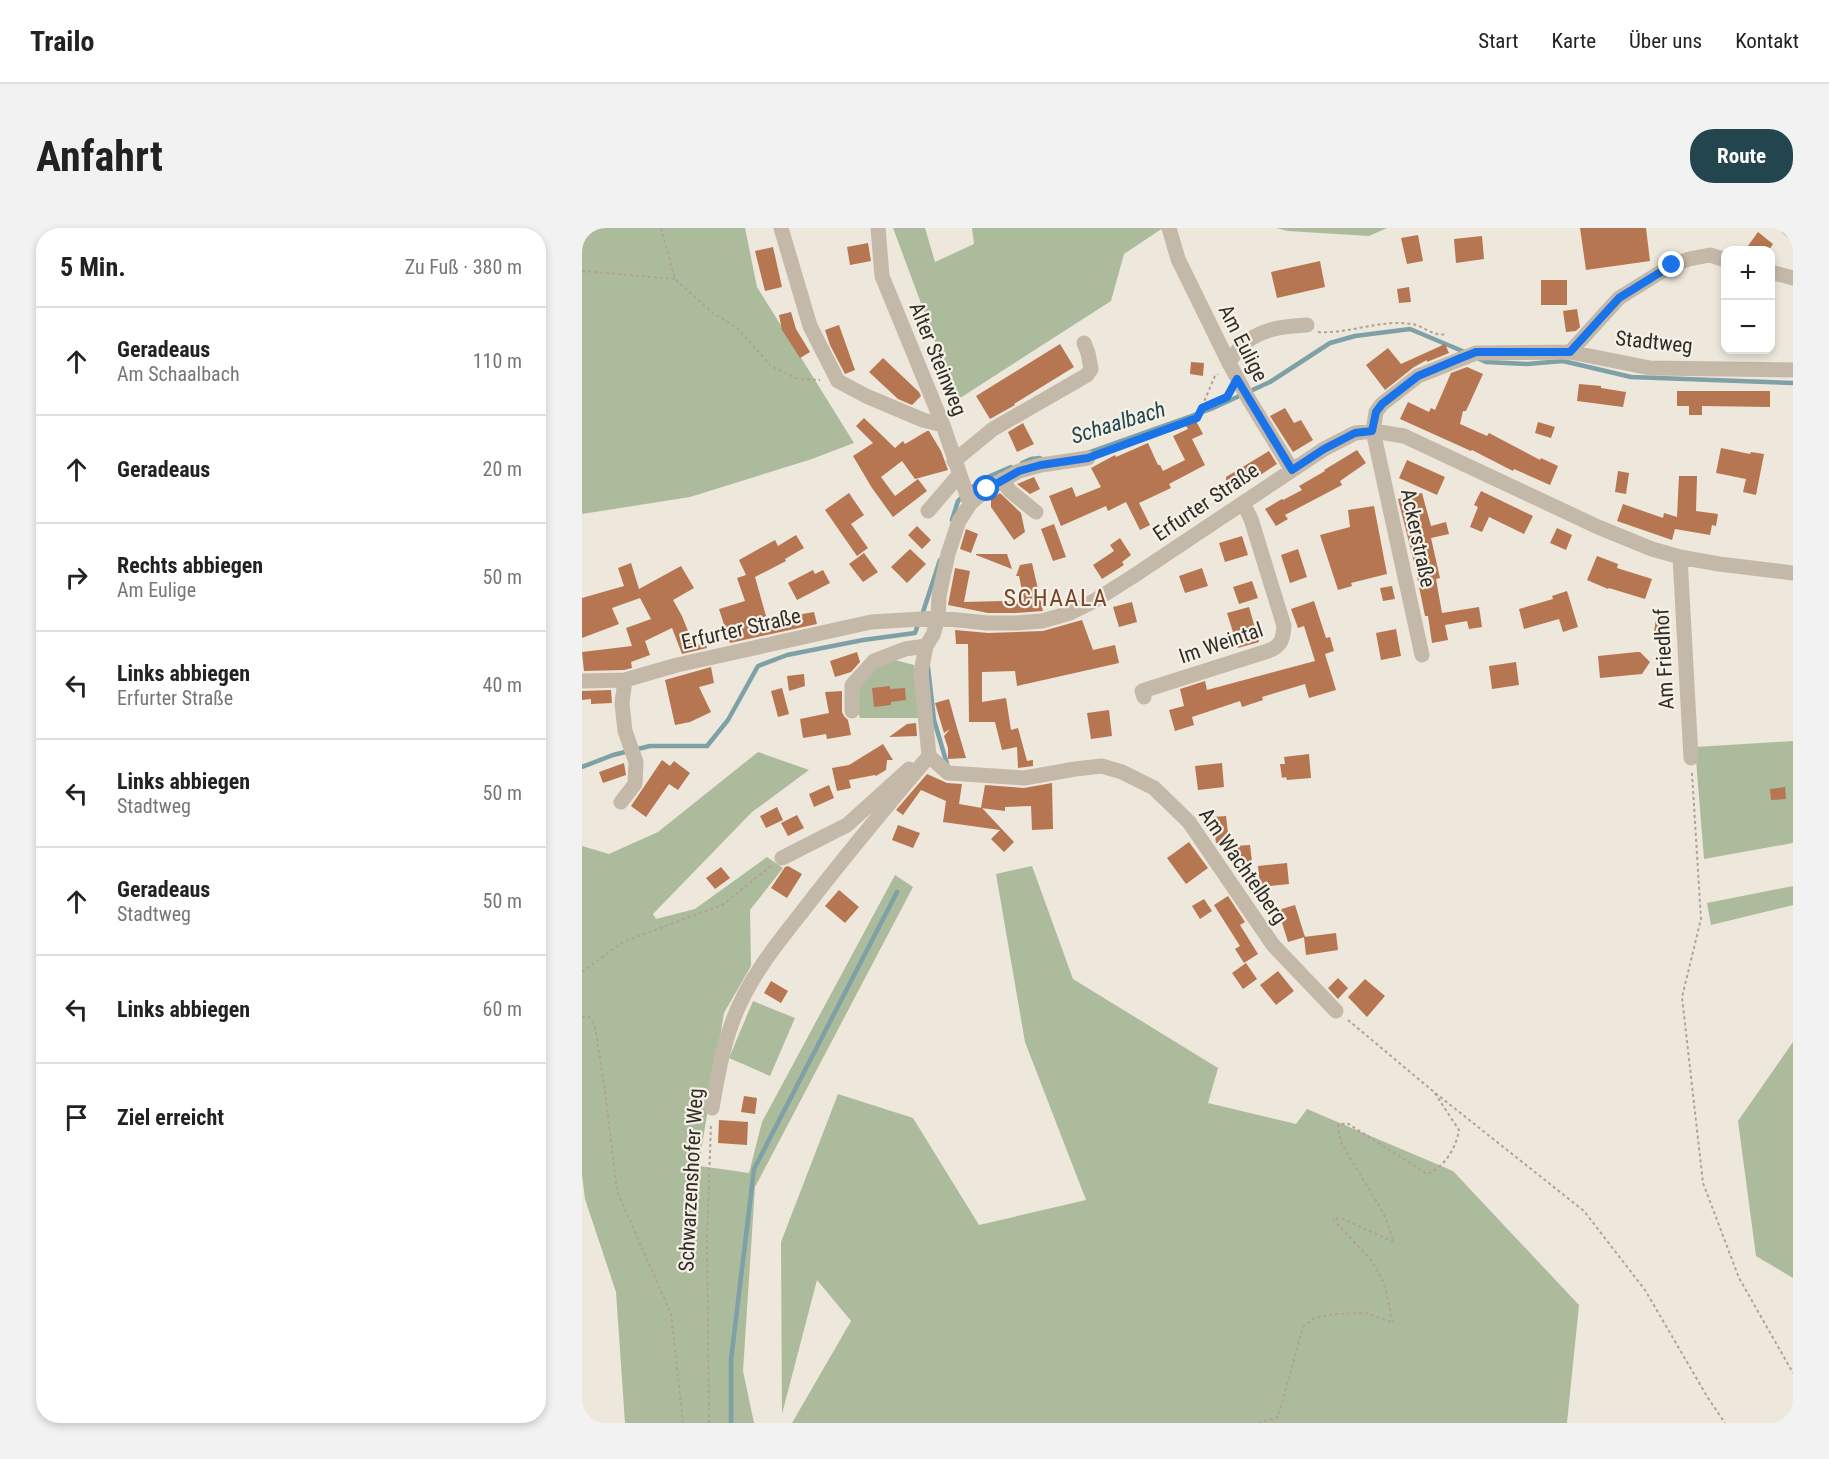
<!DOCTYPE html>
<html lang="de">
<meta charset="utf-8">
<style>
body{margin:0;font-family:"Roboto Condensed",sans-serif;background:#f2f2f2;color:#222}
.controls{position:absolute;right:18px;top:18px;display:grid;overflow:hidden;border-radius:12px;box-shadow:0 3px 9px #0003}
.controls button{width:54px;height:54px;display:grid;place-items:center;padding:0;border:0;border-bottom:2px solid #e0e0e0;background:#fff;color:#222;font:30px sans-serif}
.stop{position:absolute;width:18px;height:18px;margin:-14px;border:4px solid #1a73e8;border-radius:50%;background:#fff}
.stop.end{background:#1a73e8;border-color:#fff;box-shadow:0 2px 6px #0008}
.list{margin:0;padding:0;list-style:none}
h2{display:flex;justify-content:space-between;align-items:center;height:78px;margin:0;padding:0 24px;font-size:26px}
h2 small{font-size:20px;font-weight:400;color:#767676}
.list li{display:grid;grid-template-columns:39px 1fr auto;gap:18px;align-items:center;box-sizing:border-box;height:108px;padding:0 24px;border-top:2px solid #e0e0e0}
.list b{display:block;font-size:22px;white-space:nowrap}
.list p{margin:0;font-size:20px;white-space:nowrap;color:#767676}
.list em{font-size:20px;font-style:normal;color:#767676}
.icon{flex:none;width:33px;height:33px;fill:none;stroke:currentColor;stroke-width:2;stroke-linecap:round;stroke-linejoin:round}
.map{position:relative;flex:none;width:1211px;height:1195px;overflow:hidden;border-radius:24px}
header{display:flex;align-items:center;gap:36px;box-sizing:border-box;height:84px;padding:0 30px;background:#fff;border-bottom:2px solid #e0e0e0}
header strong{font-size:28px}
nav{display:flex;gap:33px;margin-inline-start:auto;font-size:21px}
.intro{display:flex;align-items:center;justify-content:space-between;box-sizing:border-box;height:144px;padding:0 36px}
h1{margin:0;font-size:42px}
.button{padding:15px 27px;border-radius:24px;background:#23464e;color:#fff;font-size:21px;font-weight:700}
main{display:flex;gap:36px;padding:0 36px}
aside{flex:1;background:#fff;border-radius:24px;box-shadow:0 3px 9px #0003}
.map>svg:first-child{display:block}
.green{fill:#adbb9d}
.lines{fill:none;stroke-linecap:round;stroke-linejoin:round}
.stream{stroke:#7ea0a7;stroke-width:4.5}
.building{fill:#b67651}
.path{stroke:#b0a393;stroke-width:2;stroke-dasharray:3 3;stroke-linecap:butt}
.minor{stroke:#c4b9a9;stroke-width:15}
.route{stroke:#1a73e8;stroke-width:8}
.labels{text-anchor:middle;stroke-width:4.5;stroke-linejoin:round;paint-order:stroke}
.street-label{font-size:21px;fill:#322c28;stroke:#f6f1e7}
.water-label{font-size:22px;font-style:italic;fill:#23464e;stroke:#f6f1e7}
.quarter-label{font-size:24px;letter-spacing:1.5px;fill:#77472b;stroke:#f6f1e7}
</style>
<header>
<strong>Trailo</strong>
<nav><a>Start</a><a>Karte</a><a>Über uns</a><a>Kontakt</a></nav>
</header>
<div class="intro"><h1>Anfahrt</h1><a class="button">Route</a></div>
<main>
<aside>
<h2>5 Min.<small>Zu Fuß · 380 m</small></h2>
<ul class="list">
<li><svg class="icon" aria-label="ahead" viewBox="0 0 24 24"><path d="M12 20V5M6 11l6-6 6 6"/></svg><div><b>Geradeaus</b><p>Am Schaalbach</p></div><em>110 m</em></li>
<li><svg class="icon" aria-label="ahead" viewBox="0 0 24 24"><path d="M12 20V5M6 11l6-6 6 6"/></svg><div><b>Geradeaus</b></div><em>20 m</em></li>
<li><svg class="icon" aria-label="right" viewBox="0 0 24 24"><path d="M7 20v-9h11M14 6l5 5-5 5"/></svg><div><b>Rechts abbiegen</b><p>Am Eulige</p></div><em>50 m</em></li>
<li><svg class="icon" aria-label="left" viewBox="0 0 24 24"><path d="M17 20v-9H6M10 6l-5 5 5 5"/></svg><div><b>Links abbiegen</b><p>Erfurter Straße</p></div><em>40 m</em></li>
<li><svg class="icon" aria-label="left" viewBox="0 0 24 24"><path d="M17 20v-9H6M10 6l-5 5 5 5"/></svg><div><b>Links abbiegen</b><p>Stadtweg</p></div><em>50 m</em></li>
<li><svg class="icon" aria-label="ahead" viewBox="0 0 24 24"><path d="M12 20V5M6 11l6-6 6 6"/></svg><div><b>Geradeaus</b><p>Stadtweg</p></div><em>50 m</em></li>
<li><svg class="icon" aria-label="left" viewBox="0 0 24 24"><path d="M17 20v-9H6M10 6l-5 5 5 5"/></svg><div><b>Links abbiegen</b></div><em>60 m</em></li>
<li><svg class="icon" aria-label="arrive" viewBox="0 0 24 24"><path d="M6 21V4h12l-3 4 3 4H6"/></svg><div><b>Ziel erreicht</b></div></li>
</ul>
</aside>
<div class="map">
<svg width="1211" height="1195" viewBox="0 0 1211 1195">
<rect width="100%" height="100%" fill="#eee7db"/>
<path class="green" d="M 0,0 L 163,0 L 175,59 L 272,215 L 230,231 L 108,269 L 0,286 Z
M 311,0 L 343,0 L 353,34 L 392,16 L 390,0 L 581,0 L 542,26 L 529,73 L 375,172 Z
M 694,0 L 805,0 L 787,8 L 706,3 Z
M 313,432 L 332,437 L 337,490 L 278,490 L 273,473 L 283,444 Z
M 1211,513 L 1211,615 L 1122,631 L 1113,519 Z
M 176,524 L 227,542 L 170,584 L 71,686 L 74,691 L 113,681 L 185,629 L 201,640 L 168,682 L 169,738 L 142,785 L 120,917 L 118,938 L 167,945 L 180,894 L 313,647 L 331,659 L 173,959 L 161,1143 L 172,1195 L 43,1195 L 34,1064 L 3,971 L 0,947 L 0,618 L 27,626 L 76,604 Z
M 450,638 L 491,751 L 636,840 L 626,875 L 714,896 L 725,881 L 871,943 L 997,1077 L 985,1195 L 210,1195 L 269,1093 L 235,1052 L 200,1186 L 199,1014 L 256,866 L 331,890 L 397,997 L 504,972 L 443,814 L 414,646 Z
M 1211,658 L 1211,677 L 1129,697 L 1125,675 Z
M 171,773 L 213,790 L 188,848 L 147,830 Z
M 1211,814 L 1211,1050 L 1174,1028 L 1156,893 Z"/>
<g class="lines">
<path class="stream" d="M 895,130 L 904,134 L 945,136 L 981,133 L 1049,149 L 1211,155
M 505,225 L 629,181 L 688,154 L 748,115 L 773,108 L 828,101 L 885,125
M 440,235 L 449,231 L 458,230
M 387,262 L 399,252 L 429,239
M 370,292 L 376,273 L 381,268
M 340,387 L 358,332
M 346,439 L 352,492 L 365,536
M 0,539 L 31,527 L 68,518 L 125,518 L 146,492 L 176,438 L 205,427 L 281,412 L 333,405 L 337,394
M 149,1195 L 149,1132 L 172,941 L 315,664"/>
</g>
<path class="building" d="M 998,0 L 1064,0 L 1068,33 L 1004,42 Z
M 1176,4 L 1191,16 L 1187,22 L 1163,22 Z
M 836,7 L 841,33 L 825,36 L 819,10 Z
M 900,8 L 902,31 L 874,35 L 872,11 Z
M 286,15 L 289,33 L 268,37 L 265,19 Z
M 191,19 L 200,59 L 183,63 L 173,23 Z
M 738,33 L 743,59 L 695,70 L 689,44 Z
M 959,52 L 985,52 L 985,77 L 959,77 Z
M 827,59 L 829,74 L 817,75 L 815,61 Z
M 995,81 L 998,99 L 994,103 L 984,104 L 981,83 Z
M 209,84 L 214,101 L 228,124 L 218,130 L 200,102 L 197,87 Z
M 257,97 L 273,142 L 263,146 L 248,117 L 243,102 Z
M 478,116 L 492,139 L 432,176 L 433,177 L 408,191 L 394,168 Z
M 863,116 L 867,125 L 845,134 L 845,132 L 832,139 L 803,162 L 784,137 L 806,120 L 819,136 Z
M 301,130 L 337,164 L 339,168 L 330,177 L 316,171 L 287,144 Z
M 609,134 L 622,135 L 621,148 L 608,146 Z
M 885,139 L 901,146 L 884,183 L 881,183 L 878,196 L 905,208 L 907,205 L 958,232 L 959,230 L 976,238 L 968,257 L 932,241 L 931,243 L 890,222 L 889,223 L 818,191 L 826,174 L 847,184 L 849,180 L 853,182 L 869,145 Z
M 997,156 L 1019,158 L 1019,160 L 1044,164 L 1041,179 L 995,173 Z
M 1095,163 L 1188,163 L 1188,179 L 1120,178 L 1120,187 L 1107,187 L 1107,178 L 1095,178 Z
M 703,180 L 712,195 L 719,192 L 731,212 L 711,224 L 688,188 Z
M 282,190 L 313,220 L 321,213 L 323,216 L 345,203 L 347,203 L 359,223 L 366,242 L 333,251 L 320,233 L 299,249 L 313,268 L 336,251 L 345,263 L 311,289 L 290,260 L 271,228 L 291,215 L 274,198 Z
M 614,193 L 621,206 L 610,211 L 623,237 L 587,256 L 589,260 L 557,275 L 568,297 L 558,302 L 544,274 L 526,283 L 524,278 L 479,298 L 467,268 L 490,259 L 494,269 L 519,259 L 509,240 L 533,227 L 534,229 L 566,215 L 576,237 L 578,237 L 581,243 L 603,232 L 591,208 L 606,201 L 604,198 Z
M 956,194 L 973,199 L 969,210 L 953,205 Z
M 441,195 L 452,216 L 435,224 L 426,204 Z
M 1139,220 L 1168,226 L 1169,224 L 1182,226 L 1174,267 L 1161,264 L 1164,251 L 1134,245 Z
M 775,222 L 784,235 L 758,253 L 760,257 L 703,287 L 706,291 L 694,298 L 683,281 L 700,271 L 701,272 L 720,262 L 717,258 L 743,243 L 742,242 Z
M 687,223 L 695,236 L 651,265 L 644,254 L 644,249 Z
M 825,232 L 863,249 L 855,267 L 817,250 Z
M 1036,243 L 1047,245 L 1044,266 L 1033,264 Z
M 1097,248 L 1115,248 L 1114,283 L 1136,286 L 1134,298 L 1130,297 L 1128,307 L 1093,301 L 1090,312 L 1035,293 L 1041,276 L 1081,290 L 1082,285 L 1095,289 Z
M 452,249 L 458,261 L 448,266 L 435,256 Z
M 899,263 L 951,288 L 942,306 L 907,289 L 900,304 L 888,299 L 896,279 L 892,277 Z
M 267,265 L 282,287 L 269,296 L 286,320 L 275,328 L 243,282 Z
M 418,265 L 439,285 L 443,304 L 432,312 L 409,279 L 409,271 Z
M 840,265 L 849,298 L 864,294 L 867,306 L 849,310 L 858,350 L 854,351 L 860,385 L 897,379 L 900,399 L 887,401 L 885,393 L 863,397 L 866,412 L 850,415 L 846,388 L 843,388 L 832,334 L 816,271 Z
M 792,278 L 805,346 L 769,355 L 770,358 L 756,362 L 738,307 L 768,299 L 766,282 Z
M 472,296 L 484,329 L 471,333 L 459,301 Z
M 335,298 L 349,312 L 340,321 L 326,307 Z
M 975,300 L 990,307 L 984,322 L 968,315 Z
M 384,301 L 396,306 L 389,325 L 378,321 Z
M 214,307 L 222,320 L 203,331 L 204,333 L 173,349 L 184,388 L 169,395 L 232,384 L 235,396 L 148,415 L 137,381 L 163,373 L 155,350 L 164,347 L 157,332 L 193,312 L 196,318 Z
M 660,308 L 666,327 L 643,334 L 637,315 Z
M 538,310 L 549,327 L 540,334 L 542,337 L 520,351 L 511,337 L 532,323 L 528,317 Z
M 328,321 L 344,336 L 325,355 L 309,339 Z
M 716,321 L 725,349 L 708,355 L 699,327 Z
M 282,325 L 296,344 L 281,354 L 267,336 Z
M 394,326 L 425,326 L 430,341 L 394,327 Z
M 1015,328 L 1036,336 L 1035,340 L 1070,351 L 1063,371 L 1027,360 L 1026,361 L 1005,352 Z
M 49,335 L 57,361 L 99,338 L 112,360 L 91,372 L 100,388 L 112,418 L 123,414 L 125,420 L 100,426 L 90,400 L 63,413 L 68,427 L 49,434 L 50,440 L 42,442 L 2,443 L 0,424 L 50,418 L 44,400 L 69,391 L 58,370 L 30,380 L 37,396 L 0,410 L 0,370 L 42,358 L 36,340 Z
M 450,335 L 461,383 L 434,385 L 406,385 L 366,377 L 373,340 L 388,343 L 382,374 L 421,373 L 442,372 L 437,348 L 434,348 L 438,337 Z
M 620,340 L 626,358 L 603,365 L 597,348 Z
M 231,342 L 233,346 L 241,342 L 248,355 L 215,372 L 206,355 Z
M 670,353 L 676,370 L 657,376 L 651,359 Z
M 810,358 L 813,371 L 801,373 L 798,360 Z
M 985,363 L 996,399 L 981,404 L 977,391 L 942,401 L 937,381 L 971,371 L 970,368 Z
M 732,373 L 744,410 L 748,409 L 752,423 L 743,426 L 754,462 L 727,470 L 723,456 L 680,469 L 681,472 L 660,479 L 658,473 L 610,489 L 612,497 L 593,503 L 587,482 L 602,478 L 598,461 L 623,453 L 625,462 L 733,433 L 722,398 L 716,400 L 709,381 Z
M 550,374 L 555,394 L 537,399 L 531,379 Z
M 667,379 L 677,414 L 656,420 L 645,385 Z
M 1074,391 L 1086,393 L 1084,406 L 1072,404 Z
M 500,392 L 511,422 L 533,417 L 537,435 L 435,458 L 433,443 L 400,444 L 400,474 L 424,470 L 429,502 L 436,500 L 445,533 L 451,532 L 451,538 L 436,540 L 435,519 L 420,522 L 413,494 L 387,494 L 386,416 L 374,416 L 373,402 L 406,405 L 461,403 Z
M 814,401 L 819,428 L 799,432 L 794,405 Z
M 275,424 L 278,434 L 269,444 L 253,449 L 248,433 Z
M 1055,424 L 1058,424 L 1068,434 L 1060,446 L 1018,450 L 1016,428 Z
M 934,434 L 937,457 L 910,461 L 907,438 Z
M 129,439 L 132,455 L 117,459 L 129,484 L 108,494 L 93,497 L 83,452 Z
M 222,446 L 223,458 L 207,463 L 205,448 Z
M 308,458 L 308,461 L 323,460 L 324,472 L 309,474 L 309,477 L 292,479 L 290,460 Z
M 200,460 L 207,486 L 196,489 L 189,463 Z
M 29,462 L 30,475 L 9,476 L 9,471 L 0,472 L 0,463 Z
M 260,463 L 260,484 L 262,488 L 266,492 L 269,507 L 245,511 L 244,506 L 221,510 L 218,491 L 247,485 L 243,464 Z
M 367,471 L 373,493 L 384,530 L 366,531 L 366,520 L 362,508 L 368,501 L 362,505 L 353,475 Z
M 527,482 L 530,508 L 509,511 L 505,485 Z
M 334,495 L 335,508 L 307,509 L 325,496 Z
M 301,516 L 311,532 L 305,532 L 304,542 L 294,548 L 293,547 L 267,552 L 269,560 L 255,563 L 250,540 L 267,537 Z
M 727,526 L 729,550 L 705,552 L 704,549 L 700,550 L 698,536 L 703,536 L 702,529 Z
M 80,532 L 88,538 L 92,533 L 108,545 L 96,562 L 87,556 L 64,589 L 49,578 Z
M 42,535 L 44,547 L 21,555 L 17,544 Z
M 640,535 L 642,559 L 616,562 L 613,538 Z
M 345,546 L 365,555 L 380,556 L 377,576 L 400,580 L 432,614 L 422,624 L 409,611 L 418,602 L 361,594 L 364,573 L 339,562 L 321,587 L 314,582 Z
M 470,555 L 471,601 L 450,602 L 449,578 L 423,579 L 423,583 L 399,580 L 403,557 L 442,560 Z
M 247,557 L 252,570 L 232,579 L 227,566 Z
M 1203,559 L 1204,571 L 1189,572 L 1188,561 Z
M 195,579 L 201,592 L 184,600 L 178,588 Z
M 215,587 L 222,600 L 206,608 L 199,595 Z
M 644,588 L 647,614 L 634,615 L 631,589 Z
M 316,597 L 338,605 L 331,620 L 310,612 Z
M 607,614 L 626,640 L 604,656 L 585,630 Z
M 668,617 L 670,633 L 653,635 L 651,618 Z
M 705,635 L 707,656 L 678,659 L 676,638 Z
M 206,638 L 220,646 L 205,670 L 189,660 L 203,639 Z
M 139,639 L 148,650 L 133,661 L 124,650 Z
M 257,662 L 277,679 L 263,695 L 243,678 Z
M 646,668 L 663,694 L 658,697 L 676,726 L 662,735 L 653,721 L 658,718 L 632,677 Z
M 622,671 L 630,683 L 618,691 L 610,678 Z
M 713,677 L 723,709 L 706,714 L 696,682 Z
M 754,705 L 756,722 L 724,727 L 722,709 Z
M 664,735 L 675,751 L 661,761 L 650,745 Z
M 696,743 L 712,763 L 694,777 L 678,757 Z
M 756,750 L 766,760 L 756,771 L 746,760 Z
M 783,751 L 803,768 L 785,789 L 766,769 Z
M 189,753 L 206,763 L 199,775 L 182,765 Z
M 162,868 L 175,870 L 173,886 L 159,884 Z
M 137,892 L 166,894 L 165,917 L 136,915 Z"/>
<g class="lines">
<path class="path" d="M 79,0 L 93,51 L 131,85 L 154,99 L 189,138 L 216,151 L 238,152
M 0,43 L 93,51
M 736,104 C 767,106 799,91 830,96 C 842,98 851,109 865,106
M 620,179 L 645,169 L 646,166
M 520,225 L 615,190 L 633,148 L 636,146
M 1110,545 L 1119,691 L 1100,769 L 1121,955 L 1157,1050 L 1211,1145
M 0,744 L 41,714 L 140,677 L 189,638
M 0,789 L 7,789 L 13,798 L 24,871 L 35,963 L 89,1086 L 101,1195
M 766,792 L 852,864 L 1002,983 L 1063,1062 L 1126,1170 L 1143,1195
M 127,1195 L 125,1012 L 129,895
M 676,1195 L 696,1189 L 721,1099 L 732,1090 L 753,1086 L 784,1085 L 811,1095 L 802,1055 L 789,1032 L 751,991 L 759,990 L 812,1014 L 802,986 L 759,915 L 756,897 L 765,895 L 845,946 C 863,939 874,920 877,902 L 852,864"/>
<path class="minor" d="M 199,0 L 228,98 L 256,153 L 284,168 L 341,192 L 361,197
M 296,0 L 300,48 L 361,197 L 388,276
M 587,0 L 596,31 L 647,135 L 666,170 L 710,242
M 1206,0 L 1211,4
M 1188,44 L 1211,50
M 988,124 L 1037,70 L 1090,37 L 1107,31 L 1128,27 L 1144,32
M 647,135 C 650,130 654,124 658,120 C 675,101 702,98 725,97
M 372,233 L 411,201 L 505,147 L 509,141 L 506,125 L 502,115
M 420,252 L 428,263 L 454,284
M 346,283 L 377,247
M 1098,329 L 1109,530
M 840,427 L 791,203 L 794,184 L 800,176 L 836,148 L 894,125 L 988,124 L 1068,140 L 1211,142
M 0,453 L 43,452 L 95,437 L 289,394 L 356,390 L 406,395 L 434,395 L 460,393 L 488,385 L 512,373 L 550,349 L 742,221 L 773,205 L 791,203 L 822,208 L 1016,299 L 1070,321 L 1098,329 L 1137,336 L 1211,345
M 562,469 L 560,463 L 686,423 C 699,418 701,412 702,398 L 669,291 L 661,275
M 270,483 L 270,457 L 292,433 L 323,421 L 344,418
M 347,528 L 366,545 L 442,550 L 493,541 L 520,538 L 540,544 L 572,560 L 607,594 L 691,717 L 754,783
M 347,528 L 339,444 L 344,418 L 351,407 L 356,390 L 357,368 L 366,326 L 377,293 L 388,276 L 405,261 L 437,243 L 459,237 L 506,230
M 39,574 L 53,556 L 54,534 L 43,503 L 40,475 L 43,452
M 200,630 L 265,597 L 327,541
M 130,880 C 135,851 140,822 150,795 C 164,754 193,718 220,684 C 261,630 304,579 347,528"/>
</g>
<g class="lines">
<path class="route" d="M 405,261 L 437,243 L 459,237 L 506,230 L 615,190 L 620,180 L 645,169 L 655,151 L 710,242 L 742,221 L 773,205 L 790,203 L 794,184 L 800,176 L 836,148 L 874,132 L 894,124 L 988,124 L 1037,70 L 1090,37"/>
</g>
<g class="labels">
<g class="street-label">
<text transform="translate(1072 114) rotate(6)" y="7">Stadtweg</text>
<text transform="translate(661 115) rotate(63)" y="7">Am Eulige</text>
<text transform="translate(356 131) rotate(68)" y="7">Alter Steinweg</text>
<text transform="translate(624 274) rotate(-34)" y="7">Erfurter Straße</text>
<text transform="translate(836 310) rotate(78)" y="7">Ackerstraße</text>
<text transform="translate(159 401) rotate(-13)" y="7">Erfurter Straße</text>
<text transform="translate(639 415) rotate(-19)" y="7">Im Weintal</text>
<text transform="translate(1082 431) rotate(-93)" y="7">Am Friedhof</text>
<text transform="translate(661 638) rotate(55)" y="7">Am Wachtelberg</text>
<text transform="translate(109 952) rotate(-87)" y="7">Schwarzenshofer Weg</text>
</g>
<g class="water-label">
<text transform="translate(536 194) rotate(-17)" y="8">Schaalbach</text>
</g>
<g class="quarter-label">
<text x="474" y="378">SCHAALA</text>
</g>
</g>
</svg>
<div class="controls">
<button>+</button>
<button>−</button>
</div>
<div class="stop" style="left:405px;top:261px"></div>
<div class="stop end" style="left:1090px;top:37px"></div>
</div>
</main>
